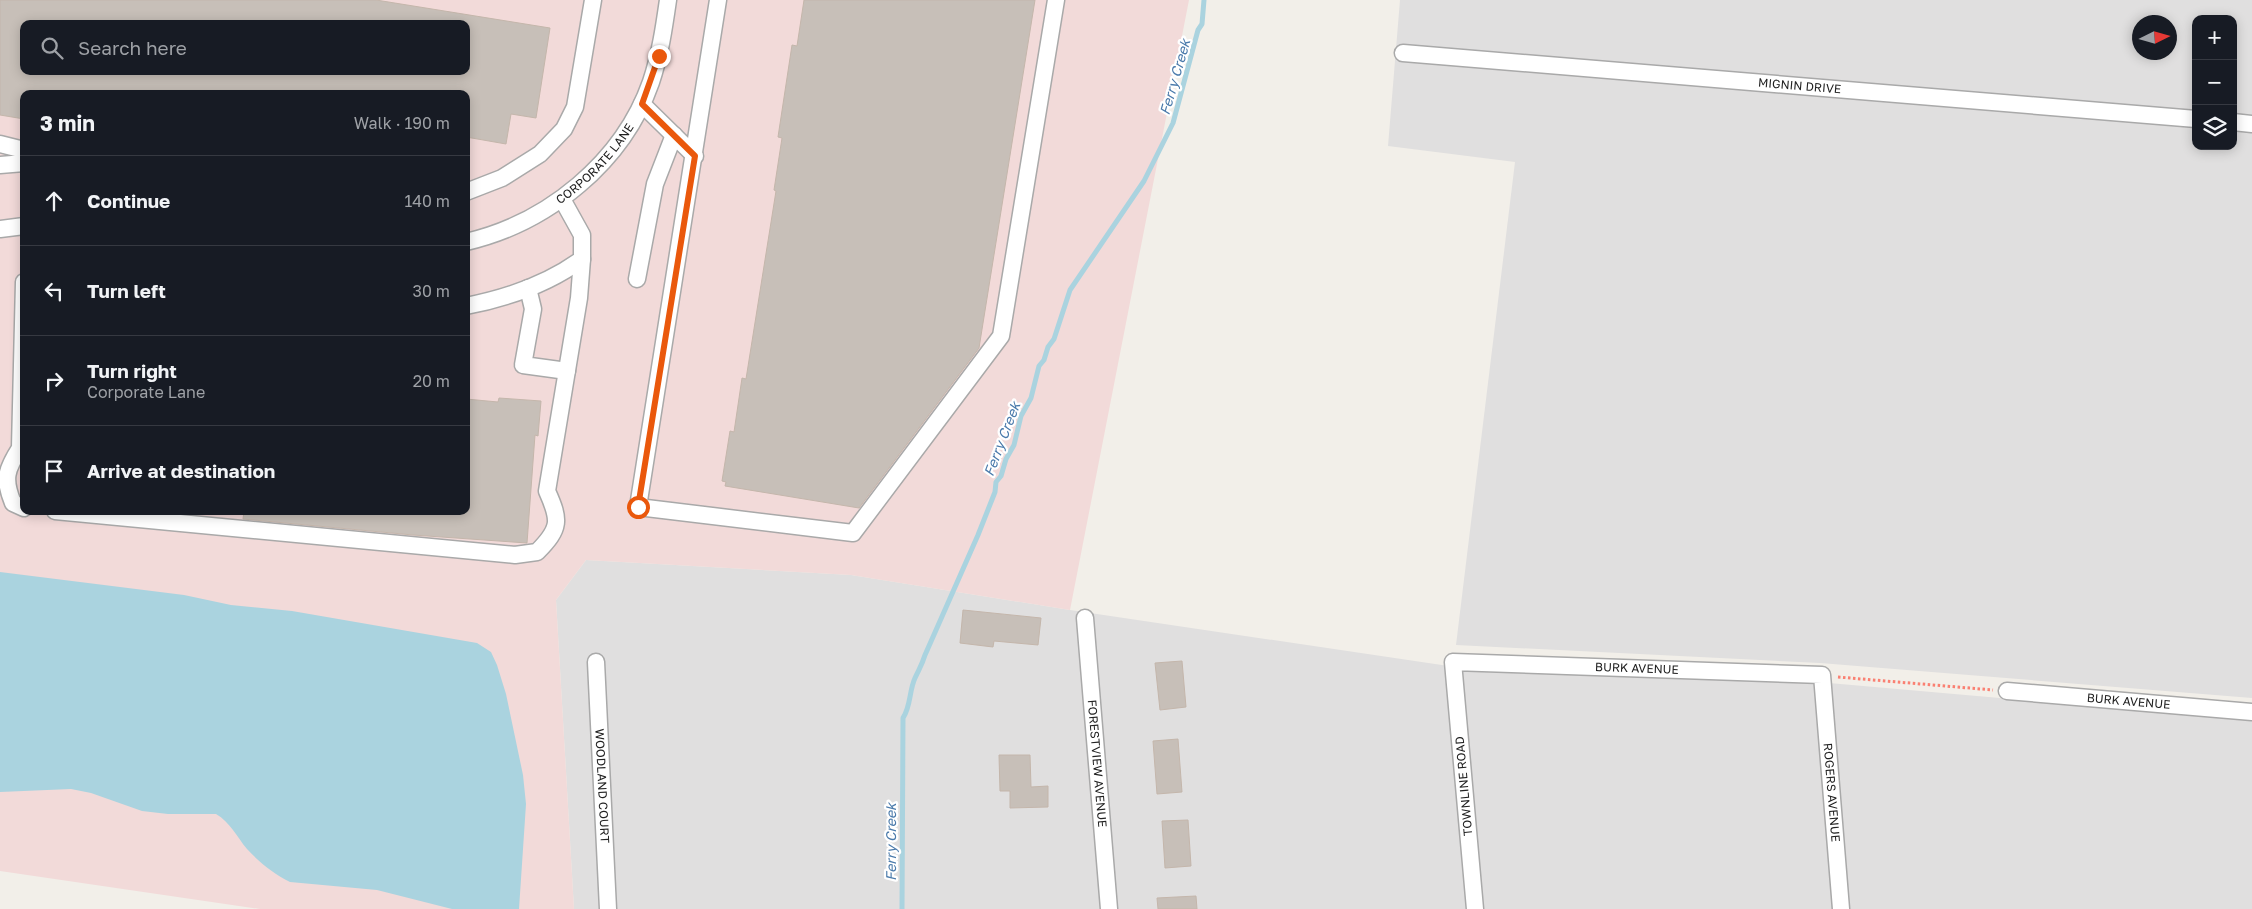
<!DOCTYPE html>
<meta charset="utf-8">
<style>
body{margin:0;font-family:"Golos Text",sans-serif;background:#20242c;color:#f1f3f6}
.controls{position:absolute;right:15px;top:15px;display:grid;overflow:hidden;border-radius:10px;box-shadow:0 2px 12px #0003}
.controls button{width:45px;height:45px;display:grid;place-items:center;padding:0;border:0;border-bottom:1px solid #363941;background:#171b24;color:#f1f3f6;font:25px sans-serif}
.compass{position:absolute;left:2132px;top:15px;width:45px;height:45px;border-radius:50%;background:#171b24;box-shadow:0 2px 12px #0003;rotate:85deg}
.stop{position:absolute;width:15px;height:15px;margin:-11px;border:4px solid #ea580c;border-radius:50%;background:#fff}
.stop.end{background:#ea580c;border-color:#fff;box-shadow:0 1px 5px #0008}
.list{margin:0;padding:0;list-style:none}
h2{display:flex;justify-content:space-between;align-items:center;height:65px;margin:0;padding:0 20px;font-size:21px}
h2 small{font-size:16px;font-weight:400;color:#9ea1a6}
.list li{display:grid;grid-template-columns:32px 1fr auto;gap:15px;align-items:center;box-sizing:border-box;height:90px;padding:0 20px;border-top:1px solid #363941}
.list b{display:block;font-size:19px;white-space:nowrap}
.list p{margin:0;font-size:16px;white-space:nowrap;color:#9ea1a6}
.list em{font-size:16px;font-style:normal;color:#9ea1a6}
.icon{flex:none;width:28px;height:28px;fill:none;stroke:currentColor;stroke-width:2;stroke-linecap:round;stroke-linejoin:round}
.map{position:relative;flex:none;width:2252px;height:909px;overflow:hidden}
.search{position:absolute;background:#171b24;box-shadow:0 2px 12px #0003;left:20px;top:20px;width:450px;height:55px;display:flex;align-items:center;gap:12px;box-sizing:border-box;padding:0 18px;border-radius:10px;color:#9ea1a6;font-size:19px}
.panel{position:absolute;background:#171b24;box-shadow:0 2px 12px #0003;left:20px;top:90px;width:450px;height:425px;border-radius:10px}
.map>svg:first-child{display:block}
.residential{fill:#e0dfdf;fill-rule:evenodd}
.commercial{fill:#f2dad9;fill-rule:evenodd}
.water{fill:#aad3df}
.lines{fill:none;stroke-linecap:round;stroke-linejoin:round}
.stream{stroke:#aad3df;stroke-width:5}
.building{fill:#c7bfb8;stroke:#c4b6ab;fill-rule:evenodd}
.minor-casing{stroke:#a9a9a9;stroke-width:19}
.path{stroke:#fa8072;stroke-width:3;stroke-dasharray:2.5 2.5;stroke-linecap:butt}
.minor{stroke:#fff;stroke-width:16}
.route{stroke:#ea580c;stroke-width:6}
.labels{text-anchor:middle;stroke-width:4.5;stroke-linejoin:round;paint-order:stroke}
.street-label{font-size:12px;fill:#222;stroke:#fff}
.water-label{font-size:14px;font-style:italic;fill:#4a7aab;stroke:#fff}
</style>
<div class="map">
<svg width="2252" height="909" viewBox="0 0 2252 909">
<rect width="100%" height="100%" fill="#f2efe9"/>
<path class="residential" d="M 1400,0 L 2252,0 L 2252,698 L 1820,663 L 1456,645 L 1515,162 L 1388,146 ZM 2196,19 L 2233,19 L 2233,146 L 2196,146 ZM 2140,22 L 2170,22 L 2170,52 L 2140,52 Z
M 586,560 L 851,575 L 1070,610 L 1462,668 L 1829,683 L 2252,720 L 2252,909 L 574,909 L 556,600 Z"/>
<path class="commercial" d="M 0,0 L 1189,0 L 1070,610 L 851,575 L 586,560 L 556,600 L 574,909 L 260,909 L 0,871 ZM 24,24 L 466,24 L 466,71 L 24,71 ZM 24,94 L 466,94 L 466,511 L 24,511 Z"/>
<path class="water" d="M 0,572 L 184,595 L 231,605 L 292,611 L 477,643 L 491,652 L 497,665 L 506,694 L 523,775 L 526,804 L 519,909 L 452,909 L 377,890 L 290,882 C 274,874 259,862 247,849 C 237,837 230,822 216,814 L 168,814 L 142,811 L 91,793 L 71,789 L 0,792 Z"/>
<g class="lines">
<path class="stream" d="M 902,909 L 903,718 C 911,706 909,691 915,678 C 919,669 922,665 925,655 L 978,535 L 995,492 L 996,482 L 1001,476 L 1006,459 L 1014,445 L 1021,416 L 1031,398 L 1039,366 L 1044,360 L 1048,347 L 1054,339 L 1070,290 L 1144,181 L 1173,123 L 1198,30 L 1202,24 L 1204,0"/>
</g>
<path class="building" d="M 0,0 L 376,0 L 550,28 L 536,118 L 511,114 L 506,144 L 466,137 L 466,94 L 24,94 L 24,119 L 0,115 ZM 24,24 L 466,24 L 466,71 L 24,71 Z
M 804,0 L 1035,0 L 979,348 L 859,508 L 725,486 L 726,482 L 722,481 L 730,431 L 734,432 L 742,378 L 746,379 L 776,191 L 774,190 L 782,138 L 778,137 L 792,45 L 797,46 Z
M 499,398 L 541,401 L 538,436 L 535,435 L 527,543 L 413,535 L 243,519 L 244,511 L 466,511 L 466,399 L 498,402 Z
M 963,610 L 1041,618 L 1038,645 L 994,641 L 993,647 L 960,643 Z
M 1182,661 L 1186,707 L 1160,710 L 1155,663 Z
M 1178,739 L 1182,792 L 1157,794 L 1153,741 Z
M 999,755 L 1030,755 L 1031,787 L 1048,786 L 1048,807 L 1010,808 L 1010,791 L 1000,791 Z
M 1188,820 L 1191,866 L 1165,868 L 1162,821 Z
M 1196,896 L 1197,909 L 1158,909 L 1157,898 Z"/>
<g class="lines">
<g class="minor-casing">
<g id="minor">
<path d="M 718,0 L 638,507 L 853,533 L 1001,336 L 1056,0"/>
<path id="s1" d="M 1403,53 L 2196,119"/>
<path d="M 642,104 L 695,156"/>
<path d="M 2233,122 L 2252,124"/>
<path d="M 0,144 L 24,150"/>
<path d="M 0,165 L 24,163"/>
<path d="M 466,192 L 502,178 L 540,154 L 564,129 L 575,107 L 593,0"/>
<path d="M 0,229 L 24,226"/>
<path id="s2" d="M 466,242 C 548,223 623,162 651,82 C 660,55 664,28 668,0"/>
<path d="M 637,279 L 655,184 L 674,135"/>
<path d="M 24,282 L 20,448 C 6,470 3,479 13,503 L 24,508"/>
<path d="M 528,288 L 533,309 L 523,365 L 567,371"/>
<path d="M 466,306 C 507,298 548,284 582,259 L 582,235 L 562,199"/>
<path d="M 55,511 L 515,555 L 537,552 C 561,528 560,520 547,491 L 579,298 L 582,259"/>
<path id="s3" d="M 1085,618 L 1109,909"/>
<path id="s4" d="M 596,662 L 608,909"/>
<path id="s5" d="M 2007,691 L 2252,712"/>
<path id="s6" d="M 1475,909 L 1453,662 L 1822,675 L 1841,909"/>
</g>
</g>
<path class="path" d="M 1838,677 L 1993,690"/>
<use href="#minor" class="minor"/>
</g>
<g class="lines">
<path class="route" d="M 638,507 L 695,156 L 642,104 L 659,56"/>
</g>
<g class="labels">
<g class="street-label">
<text dy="4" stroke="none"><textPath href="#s1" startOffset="398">MIGNIN DRIVE</textPath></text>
<text dy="4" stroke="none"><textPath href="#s2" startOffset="154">CORPORATE LANE</textPath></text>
<text dy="4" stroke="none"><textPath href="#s6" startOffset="432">BURK AVENUE</textPath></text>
<text dy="4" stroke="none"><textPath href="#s5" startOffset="122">BURK AVENUE</textPath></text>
<text dy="4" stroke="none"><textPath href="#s3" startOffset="146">FORESTVIEW AVENUE</textPath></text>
<text dy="4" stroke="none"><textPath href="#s4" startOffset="124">WOODLAND COURT</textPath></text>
<text transform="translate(1464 786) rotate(-95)" y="4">TOWNLINE ROAD</text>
<text dy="4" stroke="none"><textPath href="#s6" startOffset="735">ROGERS AVENUE</textPath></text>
</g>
<g class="water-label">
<text transform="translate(1175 77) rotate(-74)" y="5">Ferry Creek</text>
<text transform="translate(1002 439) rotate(-69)" y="5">Ferry Creek</text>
<text transform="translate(891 842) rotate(-90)" y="5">Ferry Creek</text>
</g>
</g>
</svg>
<div class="controls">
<button>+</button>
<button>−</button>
<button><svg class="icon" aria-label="layers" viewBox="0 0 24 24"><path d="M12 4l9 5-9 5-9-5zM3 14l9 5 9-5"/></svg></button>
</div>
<svg class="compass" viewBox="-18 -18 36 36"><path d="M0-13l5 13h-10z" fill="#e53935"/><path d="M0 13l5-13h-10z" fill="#9ea1a6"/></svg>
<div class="stop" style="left:638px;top:507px"></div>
<div class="stop end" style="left:659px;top:56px"></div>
<div class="search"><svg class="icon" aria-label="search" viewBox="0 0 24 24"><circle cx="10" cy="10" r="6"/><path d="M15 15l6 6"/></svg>Search here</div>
<section class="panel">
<h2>3 min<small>Walk · 190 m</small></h2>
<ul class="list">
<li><svg class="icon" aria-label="ahead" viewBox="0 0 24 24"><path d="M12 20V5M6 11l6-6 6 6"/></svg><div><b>Continue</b></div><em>140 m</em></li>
<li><svg class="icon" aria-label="left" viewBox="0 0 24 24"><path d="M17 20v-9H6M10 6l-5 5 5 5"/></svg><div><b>Turn left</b></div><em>30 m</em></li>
<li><svg class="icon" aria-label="right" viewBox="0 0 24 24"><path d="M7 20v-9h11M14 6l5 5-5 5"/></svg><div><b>Turn right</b><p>Corporate Lane</p></div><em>20 m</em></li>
<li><svg class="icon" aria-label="arrive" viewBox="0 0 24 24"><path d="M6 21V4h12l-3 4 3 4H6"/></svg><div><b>Arrive at destination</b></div></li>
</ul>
</section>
</div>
